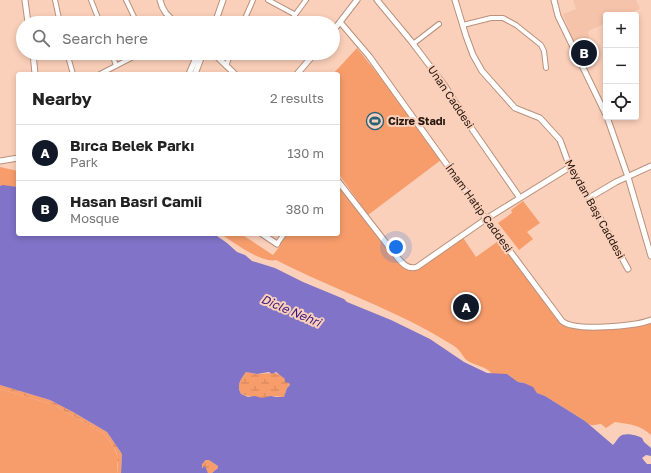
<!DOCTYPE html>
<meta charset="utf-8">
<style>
body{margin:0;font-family:"Golos Text",sans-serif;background:#f2f2f2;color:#222}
.controls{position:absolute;right:12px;top:12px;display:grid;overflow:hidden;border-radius:4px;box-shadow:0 2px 6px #0003}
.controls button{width:36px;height:36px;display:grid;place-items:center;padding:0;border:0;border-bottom:1px solid #e0e0e0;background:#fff;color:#222;font:20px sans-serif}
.you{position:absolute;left:396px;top:247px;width:14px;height:14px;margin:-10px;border:3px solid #fff;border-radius:50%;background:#1a73e8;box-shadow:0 0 0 6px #1a73e833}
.badge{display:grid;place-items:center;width:26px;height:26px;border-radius:50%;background:#111827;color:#fff;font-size:13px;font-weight:700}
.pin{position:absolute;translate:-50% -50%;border:2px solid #fff;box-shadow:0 1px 4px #0006}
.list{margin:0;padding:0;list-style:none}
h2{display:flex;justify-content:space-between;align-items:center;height:52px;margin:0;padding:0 16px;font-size:17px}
h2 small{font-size:13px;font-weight:400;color:#767676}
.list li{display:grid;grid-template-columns:26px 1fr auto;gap:12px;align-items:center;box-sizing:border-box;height:56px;padding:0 16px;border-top:1px solid #e0e0e0}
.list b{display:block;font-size:15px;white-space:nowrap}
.list p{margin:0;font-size:13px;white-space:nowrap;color:#767676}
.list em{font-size:13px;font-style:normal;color:#767676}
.icon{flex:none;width:22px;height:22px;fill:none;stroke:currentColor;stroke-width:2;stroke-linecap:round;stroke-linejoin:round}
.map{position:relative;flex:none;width:651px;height:473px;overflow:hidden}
.search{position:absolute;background:#fff;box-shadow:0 2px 6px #0003;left:16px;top:16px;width:324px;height:44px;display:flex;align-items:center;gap:10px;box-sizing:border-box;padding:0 14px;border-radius:22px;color:#767676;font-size:15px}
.panel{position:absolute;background:#fff;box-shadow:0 2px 6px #0003;left:16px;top:72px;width:324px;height:164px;border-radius:4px}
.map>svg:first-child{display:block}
.built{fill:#f5c3a9}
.green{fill:#f79d6c}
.wetland{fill:url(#wetland-marsh)}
.water{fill:#8073c8;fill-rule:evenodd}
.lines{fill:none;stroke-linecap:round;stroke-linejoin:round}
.minor-casing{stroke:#b9917c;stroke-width:6}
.tertiary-casing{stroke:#b9917c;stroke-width:7}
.minor{stroke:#fff;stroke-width:4}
.tertiary{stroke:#fff;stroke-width:5}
.labels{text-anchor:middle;stroke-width:4;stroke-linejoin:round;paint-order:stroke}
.street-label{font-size:11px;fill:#25160e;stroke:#fbd0ba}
.poi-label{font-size:11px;font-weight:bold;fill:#25160e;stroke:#fbd0ba;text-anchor:start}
.water-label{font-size:12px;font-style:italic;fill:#391980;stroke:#fbd0ba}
</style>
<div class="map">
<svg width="651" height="473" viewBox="0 0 651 473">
<defs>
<pattern id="wetland-marsh" width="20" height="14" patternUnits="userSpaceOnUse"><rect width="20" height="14" fill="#f79d6c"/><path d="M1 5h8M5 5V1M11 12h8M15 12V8" fill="none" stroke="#d4865c"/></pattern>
</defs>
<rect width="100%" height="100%" fill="#fbd0ba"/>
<path class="built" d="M 573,0 L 636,0 L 640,9 L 624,15 L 606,15 L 606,23 L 588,31 L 589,40 L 575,46 L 563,14 L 576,9 Z"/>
<path class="green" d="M 357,48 L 384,82 L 441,160 L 368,215 L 338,173 L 338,74 L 333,74 Z
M 0,167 L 18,171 L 18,187 L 0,186 Z
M 338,181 L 397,257 L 411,269 L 462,236 L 476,257 L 501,239 L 562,321 L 592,326 L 651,320 L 651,435 C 641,425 628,424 615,422 L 606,428 L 601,424 C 593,425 591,427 585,421 L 545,396 L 537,393 L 534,389 L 524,383 L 518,382 L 507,374 L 492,374 C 486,366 476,366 468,361 C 462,357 462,351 454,346 C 398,310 334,290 276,260 C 262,264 233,242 221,234 L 241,234 L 273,255 L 280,246 L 277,244 L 284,234 L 338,234 Z
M 523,201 L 540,223 L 527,232 L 533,239 L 519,250 L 498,223 L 512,213 L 511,210 Z
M 0,389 L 54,405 L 104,434 L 113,445 L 118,458 L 117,473 L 0,473 Z"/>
<path class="wetland" d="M 246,372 C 250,372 253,373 256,374 C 272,374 279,368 290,385 L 287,388 L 284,397 C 280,397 276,396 272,396 C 270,396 267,398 266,398 C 261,399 246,396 241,394 C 236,385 241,379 246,372 Z
M 0,385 L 50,400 L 73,412 L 107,432 L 122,454 L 121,473 L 117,473 C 120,456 116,447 104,434 L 54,405 L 0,389 Z
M 207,460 L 209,460 L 218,466 L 218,468 L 212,473 L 208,473 L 205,467 L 201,467 L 202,463 Z"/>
<path class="water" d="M 3,185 L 18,187 L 18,234 L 214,234 L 227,243 L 237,252 L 245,255 L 252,261 L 275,268 L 303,282 L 344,299 L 347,302 L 391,320 L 430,339 L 464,362 L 487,373 L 507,374 L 518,382 L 524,383 L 533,387 L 537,393 L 545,396 L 585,421 L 613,445 C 616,442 618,437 622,435 C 627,433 637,435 642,438 L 644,442 L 651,448 L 651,456 L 646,455 L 642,458 L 647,464 L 651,464 L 651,473 L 212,473 L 218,468 L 218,466 L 209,460 L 206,460 L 202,464 L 202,468 L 205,466 L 208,473 L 121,473 L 122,454 L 107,432 L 73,412 L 50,400 L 0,385 L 0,186 ZM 246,372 L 257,374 L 269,372 L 272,374 L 276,372 L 285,379 L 285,382 L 289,383 L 290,385 L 287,388 L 284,397 L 276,397 L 271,396 L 262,398 L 255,396 L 248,397 L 241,394 C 236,385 241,379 246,372 Z"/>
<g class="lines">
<g class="minor-casing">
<path id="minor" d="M 55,0 L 60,23
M 91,0 L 100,23
M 126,0 L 137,23
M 268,0 L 294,14
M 243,23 L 253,0
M 289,23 L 306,0
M 463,25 L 491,18 L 503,18 L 516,25 L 541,45 L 544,51 L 546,68
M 413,44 L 439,24
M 67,53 L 73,74
M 112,53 L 116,66
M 226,66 L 231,53
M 100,74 L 141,53
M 277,244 L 284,234"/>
</g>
<g class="tertiary-casing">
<path id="tertiary" d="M 25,0 L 28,23
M 160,0 C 162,10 169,18 177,23
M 377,0 L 411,41 L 445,86 L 472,129 L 520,198
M 455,0 L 466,36 L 473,55 L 482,71 L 515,108 L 540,118 L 560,140 L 568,162 L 589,198 L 628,269
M 554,0 L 558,16 L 606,115
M 340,22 L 369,56 L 486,219 L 562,321 C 574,332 635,326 651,320
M 215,23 L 223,0
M 333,31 L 357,0
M 33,53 L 35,74
M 213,53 L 235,74
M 189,74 L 198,53
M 195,74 L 203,53
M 297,74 L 315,53
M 607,117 L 628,177 L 651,256
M 0,161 L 18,158
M 338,181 L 397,257 C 403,264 408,270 417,267 L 486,219 L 570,167
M 589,198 L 616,182 L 651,166
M 262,234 L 277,244"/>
</g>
<use href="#minor" class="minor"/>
<use href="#tertiary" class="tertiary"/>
</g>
<defs>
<g id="stadium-ring" transform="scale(0.9)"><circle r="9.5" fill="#fbd0ba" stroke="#27627a" stroke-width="1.5"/><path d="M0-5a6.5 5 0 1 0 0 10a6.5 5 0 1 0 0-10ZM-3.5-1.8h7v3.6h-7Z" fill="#27627a"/></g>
</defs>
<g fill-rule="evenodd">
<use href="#stadium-ring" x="375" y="121"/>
</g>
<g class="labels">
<g class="street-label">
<text transform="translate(451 97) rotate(56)" y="4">Unan Caddesi</text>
<text transform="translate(479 208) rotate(54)" y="4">İmam Hatip Caddesi</text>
<text transform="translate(595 209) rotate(61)" y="4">Meydan Başı Caddesi</text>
</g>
<g class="poi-label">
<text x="388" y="125">Cizre Stadı</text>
</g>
<g class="water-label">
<text transform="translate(291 311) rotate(23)" y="4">Dicle Nehri</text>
</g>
</g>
</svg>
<div class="controls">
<button>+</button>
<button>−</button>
<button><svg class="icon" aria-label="locate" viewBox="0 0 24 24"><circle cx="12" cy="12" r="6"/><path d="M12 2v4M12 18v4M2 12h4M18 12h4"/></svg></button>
</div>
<div class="you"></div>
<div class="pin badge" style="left:466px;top:307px">A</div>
<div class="pin badge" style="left:584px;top:53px">B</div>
<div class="search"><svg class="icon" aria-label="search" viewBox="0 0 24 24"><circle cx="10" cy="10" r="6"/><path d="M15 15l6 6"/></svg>Search here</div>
<section class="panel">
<h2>Nearby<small>2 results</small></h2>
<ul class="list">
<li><span class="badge">A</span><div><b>Bırca Belek Parkı</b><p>Park</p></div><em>130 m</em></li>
<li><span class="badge">B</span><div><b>Hasan Basri Camii</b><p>Mosque</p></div><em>380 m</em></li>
</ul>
</section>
</div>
